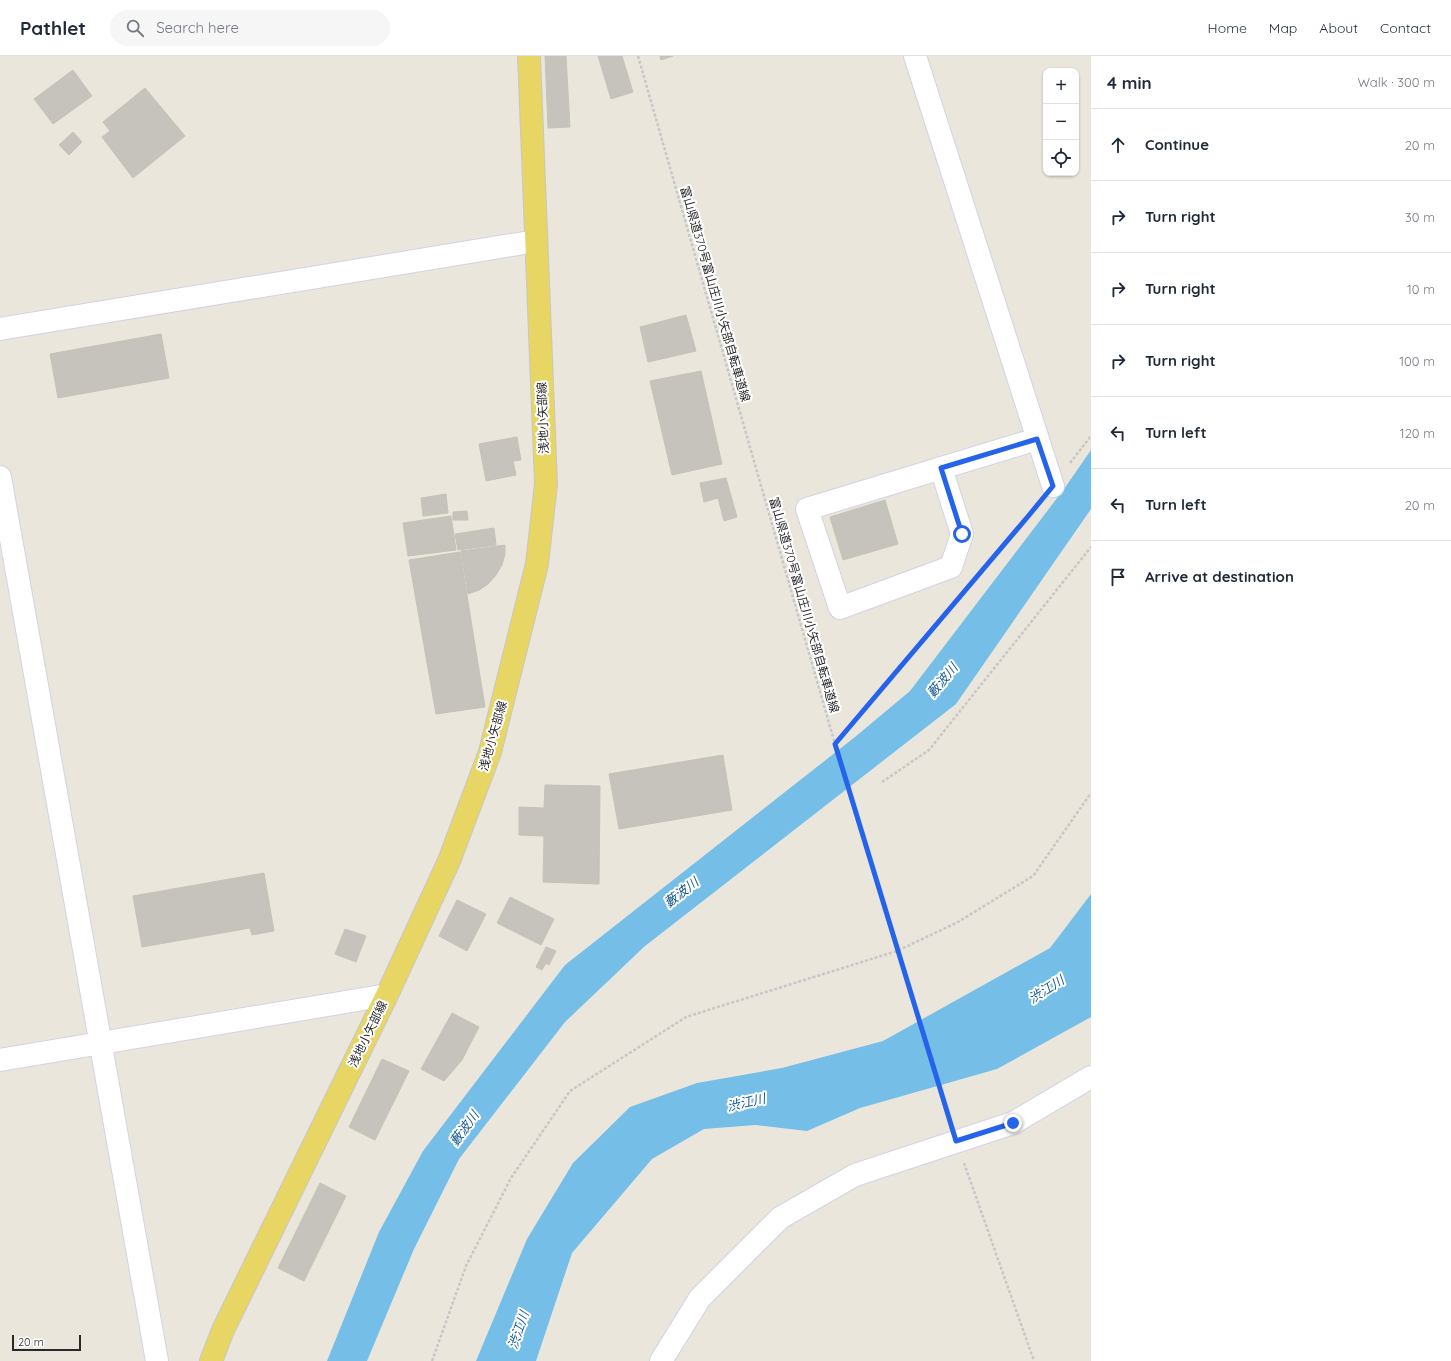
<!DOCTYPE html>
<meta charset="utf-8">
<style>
body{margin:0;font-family:Quicksand,"Noto Sans JP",sans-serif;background:#f6f6f7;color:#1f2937}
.controls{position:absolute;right:12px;top:12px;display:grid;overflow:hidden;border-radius:8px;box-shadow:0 1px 3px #0004}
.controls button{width:36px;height:36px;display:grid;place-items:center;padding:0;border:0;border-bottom:1px solid #e0e1e3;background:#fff;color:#1f2937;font:20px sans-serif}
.scale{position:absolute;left:12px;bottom:10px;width:69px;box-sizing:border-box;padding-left:4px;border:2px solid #292929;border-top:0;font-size:11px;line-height:14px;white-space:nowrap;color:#292929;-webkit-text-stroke:3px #fff;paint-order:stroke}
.stop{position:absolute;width:12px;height:12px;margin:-9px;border:3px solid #2563eb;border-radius:50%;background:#fff}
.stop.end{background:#2563eb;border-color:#fff;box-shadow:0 1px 4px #0008}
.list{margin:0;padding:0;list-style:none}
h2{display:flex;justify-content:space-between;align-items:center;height:52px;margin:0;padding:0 16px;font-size:17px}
h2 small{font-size:13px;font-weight:400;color:#747a83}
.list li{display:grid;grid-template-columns:26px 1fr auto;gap:12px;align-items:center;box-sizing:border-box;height:72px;padding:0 16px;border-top:1px solid #e0e1e3}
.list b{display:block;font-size:15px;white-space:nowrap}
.list em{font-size:13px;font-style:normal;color:#747a83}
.icon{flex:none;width:22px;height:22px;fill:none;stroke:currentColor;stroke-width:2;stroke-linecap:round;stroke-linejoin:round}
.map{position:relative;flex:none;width:1091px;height:1305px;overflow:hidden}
header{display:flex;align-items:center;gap:24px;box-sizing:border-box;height:56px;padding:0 20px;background:#fff;border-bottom:1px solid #e0e1e3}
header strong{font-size:19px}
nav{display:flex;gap:22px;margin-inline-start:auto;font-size:14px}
.search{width:280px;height:36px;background:#f6f6f7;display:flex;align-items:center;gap:10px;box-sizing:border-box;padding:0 14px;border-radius:22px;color:#747a83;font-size:15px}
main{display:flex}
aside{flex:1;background:#fff}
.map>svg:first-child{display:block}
.water{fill:#75bee7}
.building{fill:#c6c2bc;stroke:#c6c2b6}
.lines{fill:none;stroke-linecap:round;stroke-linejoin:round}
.minor-casing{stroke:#d1d3e1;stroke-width:24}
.major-casing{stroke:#c7c7c7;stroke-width:24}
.path{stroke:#c7c7c7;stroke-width:2.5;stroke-dasharray:3 2;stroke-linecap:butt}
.minor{stroke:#fff;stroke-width:22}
.major{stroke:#e7d564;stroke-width:22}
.route{stroke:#2563eb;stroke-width:5}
.labels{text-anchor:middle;stroke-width:4;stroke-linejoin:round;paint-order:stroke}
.street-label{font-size:12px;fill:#292929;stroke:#fff}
.water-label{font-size:13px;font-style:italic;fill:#165b91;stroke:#fff}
</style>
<header>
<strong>Pathlet</strong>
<div class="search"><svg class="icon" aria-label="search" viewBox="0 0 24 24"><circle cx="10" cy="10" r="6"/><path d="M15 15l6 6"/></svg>Search here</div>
<nav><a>Home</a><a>Map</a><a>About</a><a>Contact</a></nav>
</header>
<main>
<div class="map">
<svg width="1091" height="1305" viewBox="0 0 1091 1305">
<rect width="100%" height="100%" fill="#ebe6dc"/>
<path class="water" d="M 1091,394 L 1091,453 L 956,648 L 645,890 L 565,966 L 459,1103 L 414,1193 L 367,1305 L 327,1305 L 379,1176 L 423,1095 L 565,909 L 855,681 L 910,635 L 1064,433 Z
M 1091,838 L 1091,961 L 997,1013 L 860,1052 L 807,1075 L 755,1069 L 704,1073 L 652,1103 L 572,1197 L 536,1305 L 476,1305 L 527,1183 L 573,1107 L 630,1051 L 697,1027 L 782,1012 L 883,985 L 1050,892 Z"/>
<path class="building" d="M 545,0 L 566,0 L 570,71 L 548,72 Z
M 598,0 L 622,0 L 633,36 L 611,43 Z
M 660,0 L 673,0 L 661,4 Z
M 73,14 L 92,40 L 53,68 L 34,43 Z
M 145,32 L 185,80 L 133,122 L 102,81 L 110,75 L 103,66 Z
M 73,76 L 82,86 L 69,99 L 59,89 Z
M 686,259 L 696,295 L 648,306 L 640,271 Z
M 161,278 L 169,322 L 58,342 L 50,298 Z
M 701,315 L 722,408 L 672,419 L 650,325 Z
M 517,381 L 521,404 L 513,405 L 516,419 L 486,425 L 479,388 Z
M 726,422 L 737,461 L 724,465 L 718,442 L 704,446 L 700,427 Z
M 446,438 L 448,457 L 423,460 L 421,442 Z
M 885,444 L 898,488 L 843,504 L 830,461 Z
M 467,455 L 468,464 L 453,464 L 453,456 Z
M 451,460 L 456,494 L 408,500 L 403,467 Z
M 494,472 L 496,489 L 458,494 L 455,478 Z
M 505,489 L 505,498 L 502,509 L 496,519 L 488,528 L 479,534 L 468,538 L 461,495 Z
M 460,496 L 485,651 L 436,658 L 409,504 Z
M 723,699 L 732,754 L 619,773 L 609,718 Z
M 545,729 L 600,730 L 599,828 L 543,826 L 544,780 L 519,779 L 519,751 L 544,752 Z
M 264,817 L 274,875 L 252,879 L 250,872 L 142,891 L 133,840 Z
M 510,841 L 554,863 L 541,889 L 497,867 Z
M 457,844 L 486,858 L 467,895 L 439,880 Z
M 345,873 L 366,880 L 356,906 L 335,898 Z
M 546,891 L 556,895 L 549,909 L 546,907 L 542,914 L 536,911 Z
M 452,957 L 479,971 L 462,1004 L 444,1025 L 421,1013 Z
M 382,1003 L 409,1015 L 375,1084 L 349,1071 Z
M 320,1127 L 346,1140 L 304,1225 L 278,1212 Z"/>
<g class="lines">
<g class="minor-casing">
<path id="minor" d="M 915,0 L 1053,430
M 0,273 L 536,185
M 941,412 L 962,478 L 951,511 L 840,552 L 807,453 L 1037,383
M 0,421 L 157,1305
M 0,1004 L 387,939
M 661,1305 L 700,1242 L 780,1162 L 855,1119 L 1013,1067 L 1091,1021"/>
</g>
<g class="major-casing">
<path id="major" d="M 211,1305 L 223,1274 L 387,939 L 449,805 L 490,696 L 537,508 L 546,428 L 529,0"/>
</g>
<path class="path" d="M 638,0 L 835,688 L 950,1065
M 1070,407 L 1091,380
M 835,687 L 1039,447
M 882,726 L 929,694 L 1091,491
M 964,1107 L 1034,1305
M 432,1305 L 466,1210 L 511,1122 L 570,1035 L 686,961 L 897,895 L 958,866 L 1033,820 L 1091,737"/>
<use href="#minor" class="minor"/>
<use href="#major" class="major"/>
</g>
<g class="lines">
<path class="route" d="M 962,478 L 941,412 L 1037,383 L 1053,430 L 1030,458 L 835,688 L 956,1085 L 1013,1067"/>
</g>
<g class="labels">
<g class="street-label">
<text transform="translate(715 238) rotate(74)" y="4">富山県道370号富山庄川小矢部自転車道線</text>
<text transform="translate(543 362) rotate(-92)" y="4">浅地小矢部線</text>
<text transform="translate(804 549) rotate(74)" y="4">富山県道370号富山庄川小矢部自転車道線</text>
<text transform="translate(493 680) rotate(-74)" y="4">浅地小矢部線</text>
<text transform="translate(368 978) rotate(-64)" y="4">浅地小矢部線</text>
</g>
<g class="water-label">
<text transform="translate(942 624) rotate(-50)" y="5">藪波川</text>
<text transform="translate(681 836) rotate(-38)" y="5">藪波川</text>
<text transform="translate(1046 933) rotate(-33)" y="5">渋江川</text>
<text transform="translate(746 1046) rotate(-13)" y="5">渋江川</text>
<text transform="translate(464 1072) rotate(-54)" y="5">藪波川</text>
<text transform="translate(518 1274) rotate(-71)" y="5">渋江川</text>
</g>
</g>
</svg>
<div class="controls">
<button>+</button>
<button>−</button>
<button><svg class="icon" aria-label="locate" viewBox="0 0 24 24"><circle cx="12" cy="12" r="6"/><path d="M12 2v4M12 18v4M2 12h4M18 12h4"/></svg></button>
</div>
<div class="scale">20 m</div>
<div class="stop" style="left:962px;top:478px"></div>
<div class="stop end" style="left:1013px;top:1067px"></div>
</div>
<aside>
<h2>4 min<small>Walk · 300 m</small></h2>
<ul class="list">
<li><svg class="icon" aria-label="ahead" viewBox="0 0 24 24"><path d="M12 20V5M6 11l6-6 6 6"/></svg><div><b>Continue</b></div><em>20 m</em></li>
<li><svg class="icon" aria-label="right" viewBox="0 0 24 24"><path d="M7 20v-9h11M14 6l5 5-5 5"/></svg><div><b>Turn right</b></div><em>30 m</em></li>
<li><svg class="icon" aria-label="right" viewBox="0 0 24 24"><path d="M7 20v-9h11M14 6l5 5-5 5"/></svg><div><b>Turn right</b></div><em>10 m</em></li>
<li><svg class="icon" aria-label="right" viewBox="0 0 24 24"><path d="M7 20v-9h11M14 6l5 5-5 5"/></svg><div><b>Turn right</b></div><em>100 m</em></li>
<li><svg class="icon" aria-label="left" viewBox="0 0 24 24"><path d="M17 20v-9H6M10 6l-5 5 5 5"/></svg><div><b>Turn left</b></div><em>120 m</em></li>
<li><svg class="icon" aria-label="left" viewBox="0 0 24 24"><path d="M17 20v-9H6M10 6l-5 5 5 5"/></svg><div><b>Turn left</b></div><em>20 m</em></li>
<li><svg class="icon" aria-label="arrive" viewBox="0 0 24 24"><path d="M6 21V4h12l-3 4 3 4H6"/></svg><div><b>Arrive at destination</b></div></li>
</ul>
</aside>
</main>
